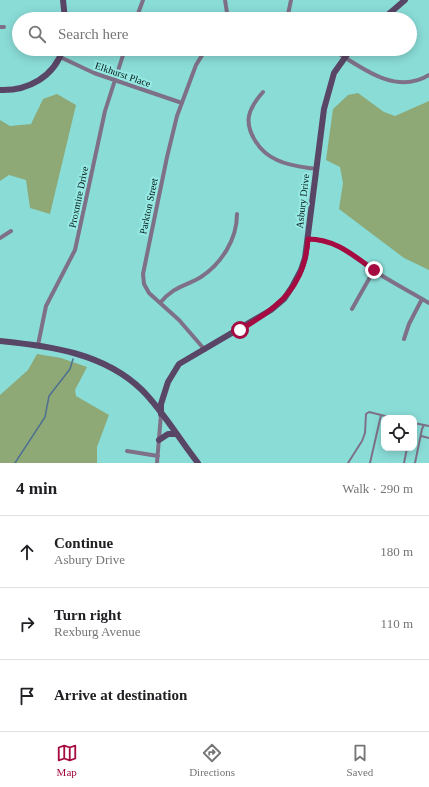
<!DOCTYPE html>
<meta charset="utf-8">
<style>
body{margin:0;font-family:"Times New Roman",serif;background:#f6f6f6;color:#202124}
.controls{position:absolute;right:12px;bottom:12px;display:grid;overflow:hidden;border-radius:8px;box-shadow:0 2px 10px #0003}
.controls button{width:36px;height:36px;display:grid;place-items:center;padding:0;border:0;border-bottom:1px solid #e0e0e0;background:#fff;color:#202124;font:20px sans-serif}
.stop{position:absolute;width:12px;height:12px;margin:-9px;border:3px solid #a50b40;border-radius:50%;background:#fff}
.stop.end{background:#a50b40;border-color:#fff;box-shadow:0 1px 4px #0008}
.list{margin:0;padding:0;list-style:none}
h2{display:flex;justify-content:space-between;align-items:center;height:52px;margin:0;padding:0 16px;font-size:17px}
h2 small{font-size:13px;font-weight:400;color:#757577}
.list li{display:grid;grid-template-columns:26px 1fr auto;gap:12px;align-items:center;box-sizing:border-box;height:72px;padding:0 16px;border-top:1px solid #e0e0e0}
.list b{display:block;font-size:15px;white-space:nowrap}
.list p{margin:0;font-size:13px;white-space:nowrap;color:#757577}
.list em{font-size:13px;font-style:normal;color:#757577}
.icon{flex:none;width:22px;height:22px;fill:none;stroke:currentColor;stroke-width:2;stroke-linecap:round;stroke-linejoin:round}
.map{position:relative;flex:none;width:429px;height:463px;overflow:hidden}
.search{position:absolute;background:#fff;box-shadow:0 2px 10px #0003;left:12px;right:12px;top:12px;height:44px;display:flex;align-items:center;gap:10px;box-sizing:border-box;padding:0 14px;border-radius:22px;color:#757577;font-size:15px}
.sheet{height:268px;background:#fff}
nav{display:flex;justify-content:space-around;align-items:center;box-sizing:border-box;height:56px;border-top:1px solid #e0e0e0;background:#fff;font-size:11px;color:#757577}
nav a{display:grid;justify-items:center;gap:2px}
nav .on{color:#a50b40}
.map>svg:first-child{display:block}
.green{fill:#8ea876}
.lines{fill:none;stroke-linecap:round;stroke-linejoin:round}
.stream{stroke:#4e7191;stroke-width:1.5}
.lane{stroke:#7e7187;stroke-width:2}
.street{stroke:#7e7187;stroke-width:4}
.secondary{stroke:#594666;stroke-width:6}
.route{stroke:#a50b40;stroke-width:5}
.labels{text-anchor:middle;stroke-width:4;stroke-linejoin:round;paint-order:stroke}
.street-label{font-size:10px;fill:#001514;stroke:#97eae4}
</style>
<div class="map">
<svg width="429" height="463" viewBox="0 0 429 463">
<rect width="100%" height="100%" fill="#8adcd7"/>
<path class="green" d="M 358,93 L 384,112 L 395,116 L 429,101 L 429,270 L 404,258 L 339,209 L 343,183 L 340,167 L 326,160 L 333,109 L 348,95 Z
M 57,94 L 76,105 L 50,214 L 30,208 L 26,180 L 9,175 L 0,181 L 0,120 L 10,126 L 31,124 L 43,99 Z
M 37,354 L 61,358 L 87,367 L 75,390 L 76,396 L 109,415 L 97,447 L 97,463 L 0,463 L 0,395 L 28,370 Z"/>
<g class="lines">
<path class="stream" d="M 15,463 L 45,417 L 49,396 L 70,369 L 73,359"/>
<path class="lane" d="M 414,423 L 424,425
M 421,436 L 429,438
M 348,463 L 362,441 L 365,433 L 366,414 L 369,412 L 393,418
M 370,463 L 381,415
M 404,463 L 407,448
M 415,463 L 422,429 L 424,425 L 429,426"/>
<path class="street" d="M 225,0 L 228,19
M 136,19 L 143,0
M 287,19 L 291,0
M 0,27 L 4,27
M 332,49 C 360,67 396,96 429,75
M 60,57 L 94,73 L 182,103
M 263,92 C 248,109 243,122 256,142 C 261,150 268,156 277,160 C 289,166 303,167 316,169
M 0,238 L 11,231
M 308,239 C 335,239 352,256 373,270 C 391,282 411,292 429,303
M 160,303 C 174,286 184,287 201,277 C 222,263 237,239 237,214
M 352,309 L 374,270
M 404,339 L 409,324 L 422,299
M 38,345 L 46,306 L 75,250 L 105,111 L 125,49
M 205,350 L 179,320 L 149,293 L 144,284 L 143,274 L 167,157 L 177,116 L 196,65 L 206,49
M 127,451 L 158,456
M 157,463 L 161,414"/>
<path class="secondary" d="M 63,0 L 65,19
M 383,19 L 405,0
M 0,90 C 28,91 54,77 63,49
M 0,341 C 50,346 104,353 142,390 C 163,411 179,439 198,463
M 161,414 L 161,404 L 168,382 L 179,364 L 271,310 L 284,299 L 292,287 L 301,270 L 305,258 L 324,109 L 334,73 L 351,49
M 159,440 L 168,434 L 176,434"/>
</g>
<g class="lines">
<path class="route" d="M 240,330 C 279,307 305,287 308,239 C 335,239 353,255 374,270"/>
</g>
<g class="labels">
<g class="street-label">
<text transform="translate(123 74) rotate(19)" y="4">Elkhurst Place</text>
<text transform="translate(78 197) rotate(-78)" y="4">Proxmire Drive</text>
<text transform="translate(302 201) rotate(-83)" y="4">Asbury Drive</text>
<text transform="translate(148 206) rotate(-78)" y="4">Parkton Street</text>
</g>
</g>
</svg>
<div class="controls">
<button><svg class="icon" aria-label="locate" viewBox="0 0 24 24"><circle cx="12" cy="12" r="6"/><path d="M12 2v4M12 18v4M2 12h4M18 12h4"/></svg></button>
</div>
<div class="stop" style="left:240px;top:330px"></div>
<div class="stop end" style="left:374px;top:270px"></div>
<div class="search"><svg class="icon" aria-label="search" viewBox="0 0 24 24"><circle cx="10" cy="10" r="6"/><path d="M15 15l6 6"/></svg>Search here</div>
</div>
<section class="sheet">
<h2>4 min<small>Walk · 290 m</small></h2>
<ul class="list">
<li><svg class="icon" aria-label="ahead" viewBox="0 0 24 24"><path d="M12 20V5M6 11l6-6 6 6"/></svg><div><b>Continue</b><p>Asbury Drive</p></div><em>180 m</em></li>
<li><svg class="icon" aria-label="right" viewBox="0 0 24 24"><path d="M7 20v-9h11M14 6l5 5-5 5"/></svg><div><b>Turn right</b><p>Rexburg Avenue</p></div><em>110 m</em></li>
<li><svg class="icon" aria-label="arrive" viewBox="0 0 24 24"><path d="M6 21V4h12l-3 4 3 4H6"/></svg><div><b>Arrive at destination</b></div></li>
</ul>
</section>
<nav>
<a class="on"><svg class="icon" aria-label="map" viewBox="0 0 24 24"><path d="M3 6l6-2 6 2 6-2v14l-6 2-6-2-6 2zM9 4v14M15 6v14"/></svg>Map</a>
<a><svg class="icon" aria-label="directions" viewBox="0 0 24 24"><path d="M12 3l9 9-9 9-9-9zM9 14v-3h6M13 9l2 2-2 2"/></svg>Directions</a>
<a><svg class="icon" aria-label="saved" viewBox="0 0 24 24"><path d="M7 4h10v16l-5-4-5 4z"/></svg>Saved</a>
</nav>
